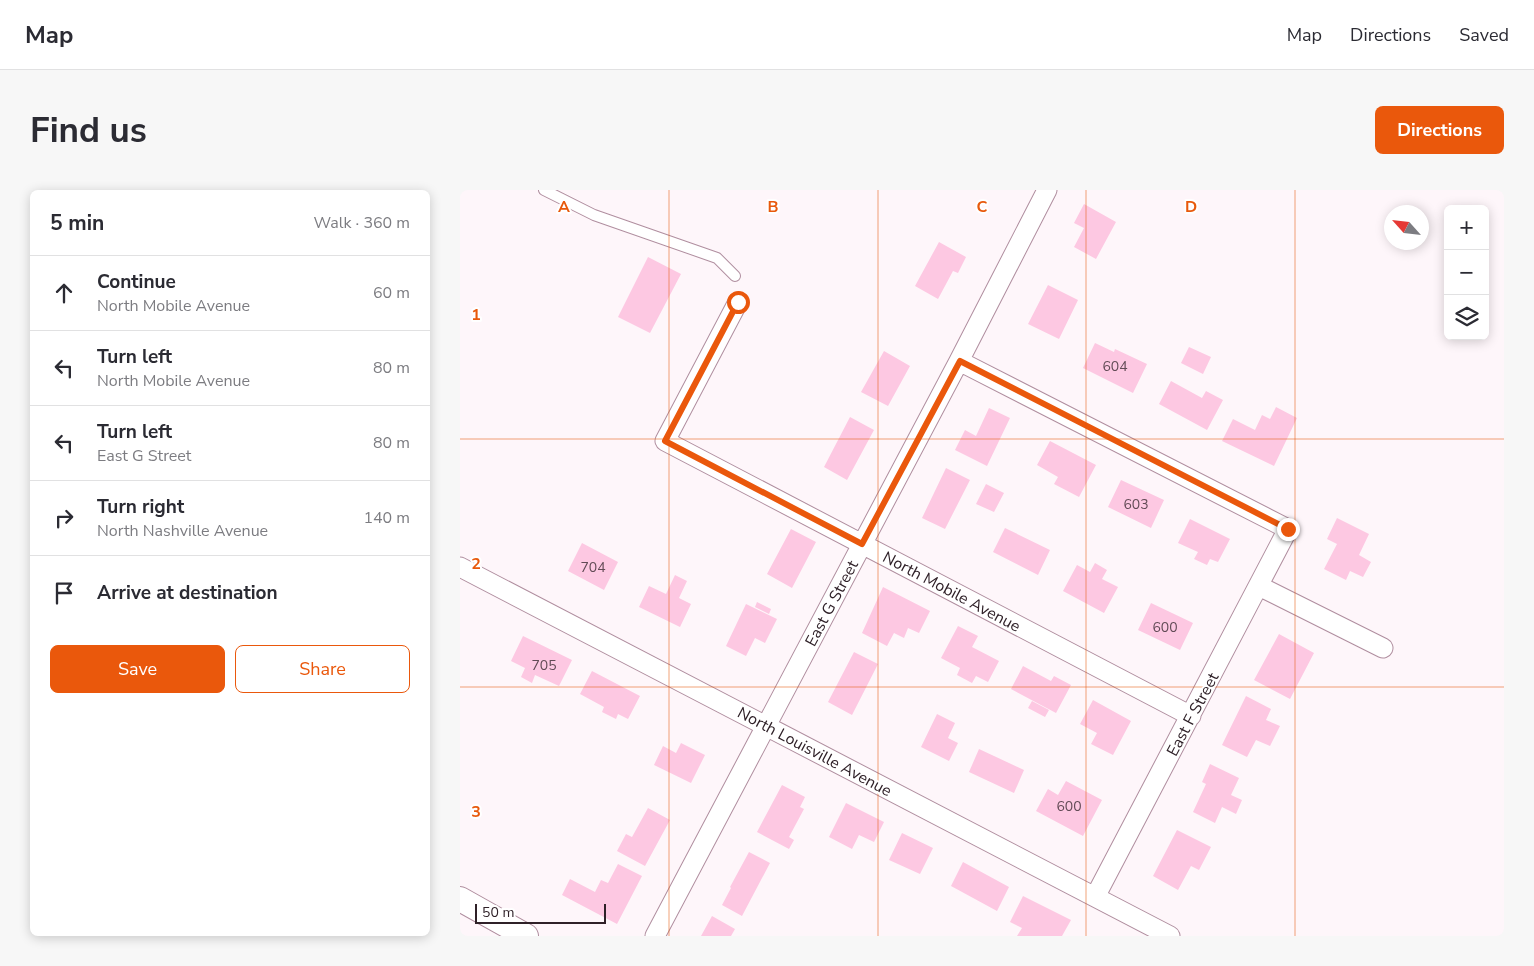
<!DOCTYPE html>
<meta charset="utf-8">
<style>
body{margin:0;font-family:"Nunito Sans",sans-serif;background:#f7f7f7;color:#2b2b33}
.controls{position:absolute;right:15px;top:15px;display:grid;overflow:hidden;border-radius:8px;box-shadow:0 2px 12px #0003}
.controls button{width:45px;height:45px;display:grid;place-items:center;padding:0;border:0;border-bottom:1px solid #e1e1e2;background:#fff;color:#2b2b33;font:25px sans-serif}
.compass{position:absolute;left:924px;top:15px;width:45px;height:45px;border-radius:50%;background:#fff;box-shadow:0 2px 12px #0003;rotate:297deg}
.scale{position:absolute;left:15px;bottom:12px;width:131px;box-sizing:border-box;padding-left:5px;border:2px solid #2f2128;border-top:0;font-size:14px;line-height:18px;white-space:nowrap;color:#2f2128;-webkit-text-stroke:4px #fff;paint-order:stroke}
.stop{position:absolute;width:15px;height:15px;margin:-11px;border:4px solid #ea580c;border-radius:50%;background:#fff}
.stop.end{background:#ea580c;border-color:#fff;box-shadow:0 1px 5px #0008}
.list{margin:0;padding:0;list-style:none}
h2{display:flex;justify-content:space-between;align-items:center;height:65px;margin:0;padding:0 20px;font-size:21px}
h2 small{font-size:16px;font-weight:400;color:#7c7c81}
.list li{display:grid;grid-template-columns:32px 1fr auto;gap:15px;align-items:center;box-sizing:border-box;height:75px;padding:0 20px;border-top:1px solid #e1e1e2}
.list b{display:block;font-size:19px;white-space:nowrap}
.list p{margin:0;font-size:16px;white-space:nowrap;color:#7c7c81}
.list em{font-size:16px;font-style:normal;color:#7c7c81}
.actions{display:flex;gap:10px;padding:15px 20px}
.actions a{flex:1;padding:11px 0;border:1px solid #ea580c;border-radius:8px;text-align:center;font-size:18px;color:#ea580c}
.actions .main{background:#ea580c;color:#fff}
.icon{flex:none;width:28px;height:28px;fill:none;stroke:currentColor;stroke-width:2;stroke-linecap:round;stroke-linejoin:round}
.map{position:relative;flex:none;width:1044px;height:746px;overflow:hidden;border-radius:8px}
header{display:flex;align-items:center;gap:30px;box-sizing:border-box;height:70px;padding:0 25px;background:#fff;border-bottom:1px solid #e1e1e2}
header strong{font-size:24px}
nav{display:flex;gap:28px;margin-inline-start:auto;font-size:18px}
.intro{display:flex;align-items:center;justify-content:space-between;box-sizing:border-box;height:120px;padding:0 30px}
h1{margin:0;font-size:35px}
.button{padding:12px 22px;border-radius:8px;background:#ea580c;color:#fff;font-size:18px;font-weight:700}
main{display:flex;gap:30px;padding:0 30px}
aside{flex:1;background:#fff;border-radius:8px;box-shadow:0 2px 12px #0003}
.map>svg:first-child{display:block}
.building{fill:#fdc8e2}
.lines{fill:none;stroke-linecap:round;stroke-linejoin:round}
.service-casing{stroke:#b08e9f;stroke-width:12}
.minor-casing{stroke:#b08e9f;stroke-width:21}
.tertiary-casing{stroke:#b08e9f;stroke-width:26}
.service{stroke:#fff;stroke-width:10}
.minor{stroke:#fff;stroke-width:19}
.tertiary{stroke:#fff;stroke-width:24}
.route{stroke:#ea580c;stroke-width:6}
.grid{fill:none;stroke:#e8590c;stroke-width:1;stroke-opacity:0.55}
.labels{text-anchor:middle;stroke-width:4;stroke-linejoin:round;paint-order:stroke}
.number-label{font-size:14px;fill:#624b56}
.street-label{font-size:16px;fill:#2f2128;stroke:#fff}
.grid-label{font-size:16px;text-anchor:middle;font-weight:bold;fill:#e8590c;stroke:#fff;stroke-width:4;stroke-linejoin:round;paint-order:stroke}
</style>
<header>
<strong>Map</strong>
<nav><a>Map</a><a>Directions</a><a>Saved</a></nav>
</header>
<div class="intro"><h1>Find us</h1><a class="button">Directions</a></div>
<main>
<aside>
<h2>5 min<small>Walk · 360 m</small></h2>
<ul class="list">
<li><svg class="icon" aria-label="ahead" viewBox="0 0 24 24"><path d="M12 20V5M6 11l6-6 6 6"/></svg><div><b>Continue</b><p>North Mobile Avenue</p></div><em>60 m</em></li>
<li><svg class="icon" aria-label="left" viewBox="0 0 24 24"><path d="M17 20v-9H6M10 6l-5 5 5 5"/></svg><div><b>Turn left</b><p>North Mobile Avenue</p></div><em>80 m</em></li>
<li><svg class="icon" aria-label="left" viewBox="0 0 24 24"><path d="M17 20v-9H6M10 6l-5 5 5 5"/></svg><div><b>Turn left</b><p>East G Street</p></div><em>80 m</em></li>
<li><svg class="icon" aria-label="right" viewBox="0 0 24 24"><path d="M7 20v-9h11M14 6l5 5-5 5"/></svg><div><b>Turn right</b><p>North Nashville Avenue</p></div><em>140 m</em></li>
<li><svg class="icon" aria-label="arrive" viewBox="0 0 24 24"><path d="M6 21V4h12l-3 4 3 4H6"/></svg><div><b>Arrive at destination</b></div></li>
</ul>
<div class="actions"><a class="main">Save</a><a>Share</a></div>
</aside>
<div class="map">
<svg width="1044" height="746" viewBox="0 0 1044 746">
<rect width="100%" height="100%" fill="#fef6fa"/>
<path class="building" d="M 624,14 L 656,32 L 636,69 L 614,57 L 624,38 L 614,33 Z
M 479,52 L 506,67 L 498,83 L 493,81 L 478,109 L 455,96 Z
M 188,67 L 221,84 L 190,143 L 158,127 Z
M 588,95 L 618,110 L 599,149 L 568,134 Z
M 635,153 L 654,162 L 655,159 L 687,174 L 673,203 L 623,178 Z
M 729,157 L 751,167 L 743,184 L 721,173 Z
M 424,161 L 450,176 L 428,216 L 401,202 Z
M 711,191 L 742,208 L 746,201 L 763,210 L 747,240 L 699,214 Z
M 816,217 L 837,228 L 814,276 L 762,251 L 773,229 L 795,240 L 802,225 L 810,229 Z
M 529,218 L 550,228 L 527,276 L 495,260 L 505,240 L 516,246 Z
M 390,227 L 414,240 L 387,290 L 364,277 Z
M 590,251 L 636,275 L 619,307 L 594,294 L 598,287 L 577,275 Z
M 486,278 L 510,290 L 485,339 L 462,328 Z
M 661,290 L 704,310 L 691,338 L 648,317 Z
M 526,294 L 544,303 L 534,322 L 516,314 Z
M 877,328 L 909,344 L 899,365 L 911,372 L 903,387 L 890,381 L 886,390 L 864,379 L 877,354 L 867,349 Z
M 730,329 L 770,349 L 758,372 L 750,369 L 747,375 L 734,369 L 738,362 L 718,353 Z
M 545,338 L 590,360 L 578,385 L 533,362 Z
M 331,339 L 356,352 L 332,398 L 307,384 Z
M 122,353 L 158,372 L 144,400 L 108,381 Z
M 635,373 L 647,380 L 642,389 L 658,397 L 644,423 L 603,401 L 617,375 L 630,382 Z
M 215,385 L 227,391 L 219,408 L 231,414 L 220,437 L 179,417 L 189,396 L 206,404 Z
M 423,397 L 470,421 L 459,443 L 448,438 L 444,448 L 434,443 L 427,456 L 402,443 Z
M 297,412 L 311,419 L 309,424 L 295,417 Z
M 691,413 L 733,433 L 720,460 L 678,440 Z
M 286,414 L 317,429 L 305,453 L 295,448 L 286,466 L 266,456 Z
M 498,436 L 518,446 L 512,457 L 539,471 L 528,492 L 516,486 L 512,493 L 497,485 L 500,478 L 481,468 Z
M 819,444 L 854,463 L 830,509 L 794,490 Z
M 63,446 L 112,470 L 99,496 L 75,485 L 72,493 L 61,487 L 65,478 L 51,471 Z
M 394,462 L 418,474 L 392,525 L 368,512 Z
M 563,476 L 591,491 L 594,486 L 611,495 L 596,523 L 551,499 Z
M 132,481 L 180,506 L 168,529 L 158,524 L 156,529 L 142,522 L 144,517 L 120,504 Z
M 786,506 L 811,519 L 806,530 L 820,536 L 810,556 L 796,550 L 787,567 L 762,555 Z
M 633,510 L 671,531 L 653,565 L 631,554 L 637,543 L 620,534 Z
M 572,511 L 589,520 L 585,527 L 568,518 Z
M 477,524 L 495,533 L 488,548 L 498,553 L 489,571 L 461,557 Z
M 221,553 L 245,565 L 231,593 L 194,575 L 203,556 L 216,563 Z
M 519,559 L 564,580 L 554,603 L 509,582 Z
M 750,574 L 779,588 L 771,605 L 782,610 L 776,624 L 762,617 L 755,633 L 733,622 L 746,594 L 742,592 Z
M 606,591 L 642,610 L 623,646 L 576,621 L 588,599 L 598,605 Z
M 322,595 L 345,607 L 340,617 L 344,619 L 329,647 L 334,650 L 329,659 L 297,642 Z
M 386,613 L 424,632 L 414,652 L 399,645 L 392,659 L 369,647 Z
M 188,618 L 210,630 L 185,676 L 157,661 L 166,644 L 172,647 Z
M 717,640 L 751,657 L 739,680 L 731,676 L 718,700 L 693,686 Z
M 442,643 L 473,658 L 460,684 L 429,670 Z
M 289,662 L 310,673 L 282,726 L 262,715 L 271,698 L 270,697 Z
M 503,672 L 549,697 L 537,721 L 491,696 Z
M 158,674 L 182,686 L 157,734 L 102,705 L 110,689 L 135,702 L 141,690 L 148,693 Z
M 563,706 L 611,730 L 602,746 L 557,746 L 562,738 L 550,732 Z
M 252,726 L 275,739 L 271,746 L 241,746 Z"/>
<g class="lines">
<g class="service-casing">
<path id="service" d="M 84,0 L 134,25 L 257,68 L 275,86"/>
</g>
<g class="minor-casing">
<path id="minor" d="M 278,112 L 205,251 L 731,526
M 499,171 L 828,339 L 635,707
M 0,377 L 710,746
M 799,396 L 923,458
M 195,746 L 499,171 L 587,0"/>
</g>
<g class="tertiary-casing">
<path id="tertiary" d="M 0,709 L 66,746"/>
</g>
<use href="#service" class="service"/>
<use href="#minor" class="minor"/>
<use href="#tertiary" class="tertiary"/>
</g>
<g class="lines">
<path class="route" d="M 278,112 L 205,251 L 402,354 L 500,171 L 828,339"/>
</g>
<path class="grid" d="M 209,0 L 209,746M 418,0 L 418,746M 626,0 L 626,746M 835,0 L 835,746M 0,249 L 1044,249M 0,497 L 1044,497"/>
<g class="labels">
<g class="number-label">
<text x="655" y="181">604</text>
<text x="676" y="319">603</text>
<text x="133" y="382">704</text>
<text x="705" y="442">600</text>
<text x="84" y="480">705</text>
<text x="609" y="621">600</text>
</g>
<g class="street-label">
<text transform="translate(492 401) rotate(28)" y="6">North Mobile Avenue</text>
<text transform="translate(371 413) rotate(-62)" y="6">East G Street</text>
<text transform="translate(732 524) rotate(-62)" y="6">East F Street</text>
<text transform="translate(355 561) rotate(28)" y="6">North Louisville Avenue</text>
</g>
</g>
<g class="grid-label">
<text x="104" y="22">A</text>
<text x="313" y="22">B</text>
<text x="522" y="22">C</text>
<text x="731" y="22">D</text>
<text x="16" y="130">1</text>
<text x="16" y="379">2</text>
<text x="16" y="627">3</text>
</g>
</svg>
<div class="controls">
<button>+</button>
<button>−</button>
<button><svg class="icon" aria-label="layers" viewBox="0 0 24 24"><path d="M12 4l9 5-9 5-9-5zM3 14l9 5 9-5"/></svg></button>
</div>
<svg class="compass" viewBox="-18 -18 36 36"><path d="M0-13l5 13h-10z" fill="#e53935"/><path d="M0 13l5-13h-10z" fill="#7c7c81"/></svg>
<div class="scale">50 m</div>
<div class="stop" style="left:278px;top:112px"></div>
<div class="stop end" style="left:828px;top:339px"></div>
</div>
</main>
